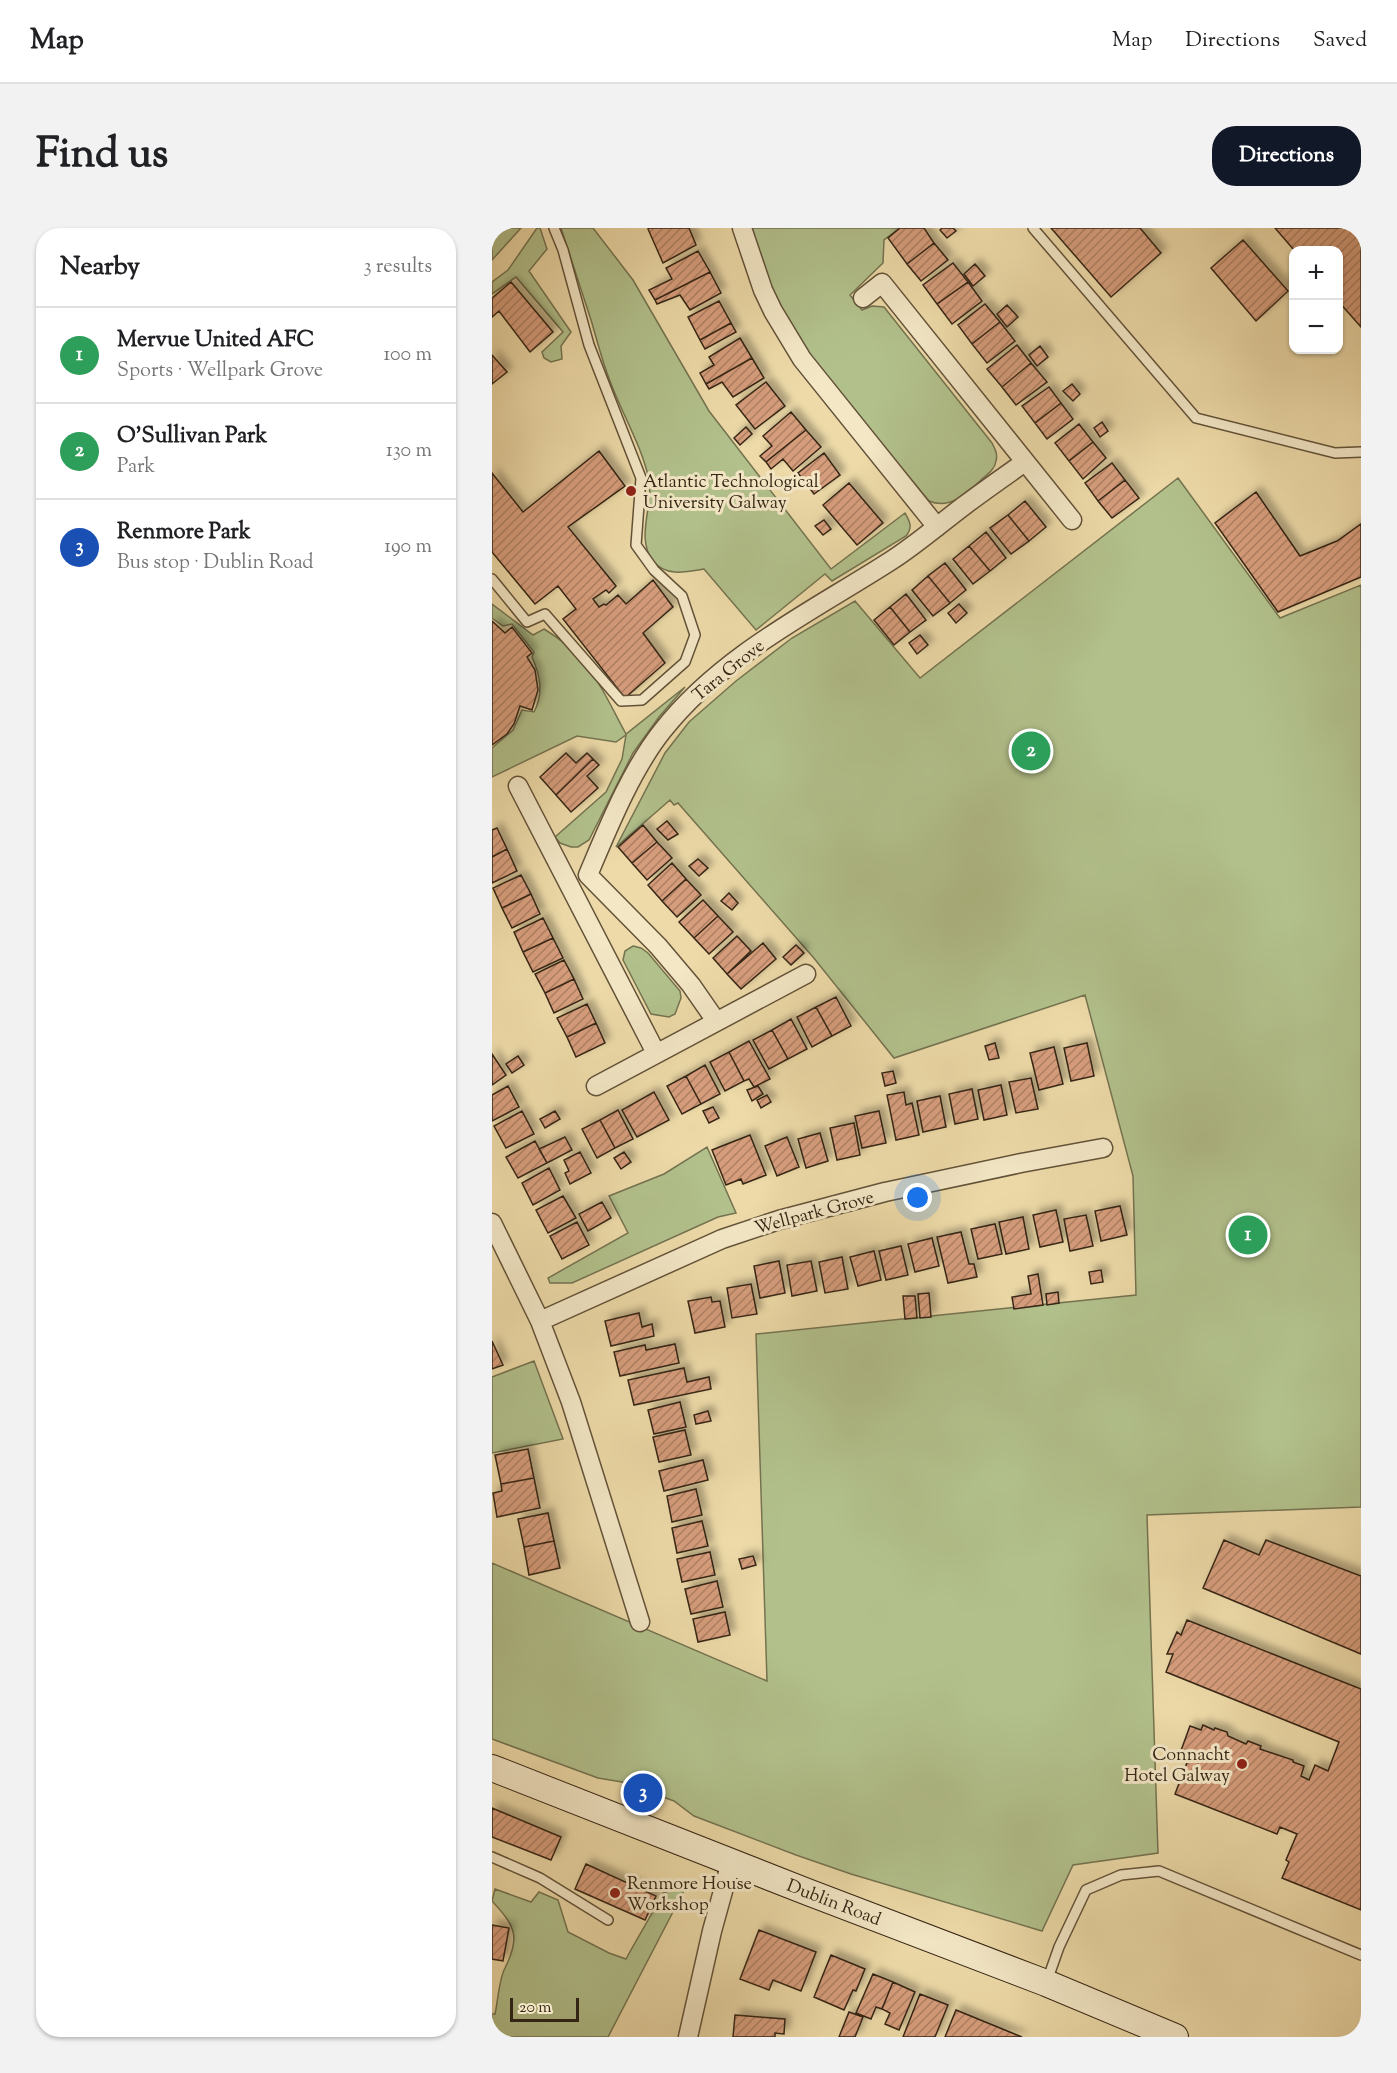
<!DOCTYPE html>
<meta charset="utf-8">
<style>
body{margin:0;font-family:"Sorts Mill Goudy",serif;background:#f2f2f2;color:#202124}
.controls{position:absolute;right:18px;top:18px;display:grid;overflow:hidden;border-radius:12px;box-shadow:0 2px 4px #0004}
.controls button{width:54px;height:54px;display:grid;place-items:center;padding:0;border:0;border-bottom:2px solid #e0e0e0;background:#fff;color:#202124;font:30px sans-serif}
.scale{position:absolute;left:18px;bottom:15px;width:69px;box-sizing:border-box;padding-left:6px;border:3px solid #352514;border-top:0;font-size:16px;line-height:21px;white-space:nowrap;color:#352514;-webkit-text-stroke:4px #f3e7c6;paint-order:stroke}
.you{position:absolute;left:426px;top:970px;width:21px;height:21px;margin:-15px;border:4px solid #fff;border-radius:50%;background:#1a73e8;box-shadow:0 0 0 9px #1a73e833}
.badge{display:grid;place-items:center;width:39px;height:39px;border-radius:50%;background:#111827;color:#fff;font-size:20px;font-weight:700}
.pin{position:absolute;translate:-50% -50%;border:3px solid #fff;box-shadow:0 2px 6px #0006}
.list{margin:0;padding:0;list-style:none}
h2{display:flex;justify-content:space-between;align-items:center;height:78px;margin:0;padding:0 24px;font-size:26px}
h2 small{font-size:20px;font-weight:400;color:#757577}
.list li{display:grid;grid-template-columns:39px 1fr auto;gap:18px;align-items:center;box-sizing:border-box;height:96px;padding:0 24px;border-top:2px solid #e0e0e0}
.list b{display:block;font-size:22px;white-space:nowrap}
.list p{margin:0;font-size:20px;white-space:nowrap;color:#757577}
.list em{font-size:20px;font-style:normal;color:#757577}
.map{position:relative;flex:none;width:869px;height:1809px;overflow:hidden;border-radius:24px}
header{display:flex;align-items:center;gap:36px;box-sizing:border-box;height:84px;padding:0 30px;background:#fff;border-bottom:2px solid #e0e0e0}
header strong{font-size:28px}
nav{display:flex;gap:33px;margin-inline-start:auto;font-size:21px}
.intro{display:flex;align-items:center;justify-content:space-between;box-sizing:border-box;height:144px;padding:0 36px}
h1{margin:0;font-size:42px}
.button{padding:15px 27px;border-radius:24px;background:#111827;color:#fff;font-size:21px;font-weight:700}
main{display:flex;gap:36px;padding:0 36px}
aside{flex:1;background:#fff;border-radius:24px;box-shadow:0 2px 4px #0004}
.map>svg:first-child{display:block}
.green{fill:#b2c18c;stroke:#747350;stroke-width:1.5}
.building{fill:url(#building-hatch);stroke:#352514;stroke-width:1.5;filter:url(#shadow)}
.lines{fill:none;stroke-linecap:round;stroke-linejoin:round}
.service-casing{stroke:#635239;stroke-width:12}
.minor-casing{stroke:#635239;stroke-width:21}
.secondary-casing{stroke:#352514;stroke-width:28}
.service{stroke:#f3e7c6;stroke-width:9}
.minor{stroke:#f3e7c6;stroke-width:18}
.secondary{stroke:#f3e7c6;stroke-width:26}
.poi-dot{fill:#8f2418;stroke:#f3e7c6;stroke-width:2}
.labels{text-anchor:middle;stroke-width:6;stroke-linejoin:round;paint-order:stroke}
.poi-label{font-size:18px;fill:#352514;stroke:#f3e7c6;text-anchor:start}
.street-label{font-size:18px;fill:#352514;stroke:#f3e7c6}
</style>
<header>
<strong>Map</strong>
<nav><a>Map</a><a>Directions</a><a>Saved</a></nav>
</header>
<div class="intro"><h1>Find us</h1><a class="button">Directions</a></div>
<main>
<aside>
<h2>Nearby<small>3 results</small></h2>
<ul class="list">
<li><span class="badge" style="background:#2e9e5b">1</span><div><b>Mervue United AFC</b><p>Sports · Wellpark Grove</p></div><em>100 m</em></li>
<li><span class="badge" style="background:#2e9e5b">2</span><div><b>O'Sullivan Park</b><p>Park</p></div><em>130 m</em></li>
<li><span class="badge" style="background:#1a4fb4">3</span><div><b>Renmore Park</b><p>Bus stop · Dublin Road</p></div><em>190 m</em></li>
</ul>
</aside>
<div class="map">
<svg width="869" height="1809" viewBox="0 0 869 1809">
<defs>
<pattern id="building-hatch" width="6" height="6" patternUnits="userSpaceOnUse" patternTransform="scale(1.5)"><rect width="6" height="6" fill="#d69d7b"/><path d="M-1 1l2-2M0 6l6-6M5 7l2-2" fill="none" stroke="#ae8064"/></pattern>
<filter id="shadow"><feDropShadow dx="5.5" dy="-5.5" stdDeviation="3" flood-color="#0004"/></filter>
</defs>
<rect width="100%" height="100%" fill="#eddaa8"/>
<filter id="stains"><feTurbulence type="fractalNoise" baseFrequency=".00333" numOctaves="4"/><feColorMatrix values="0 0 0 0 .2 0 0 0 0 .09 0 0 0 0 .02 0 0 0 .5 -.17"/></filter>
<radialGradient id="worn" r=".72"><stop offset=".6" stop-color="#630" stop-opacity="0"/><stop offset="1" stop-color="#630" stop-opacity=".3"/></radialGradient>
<path class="green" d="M 0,0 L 29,0 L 0,32 Z
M 45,0 L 48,0 L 55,21 L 37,43 L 79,104 L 69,118 L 70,131 L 59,134 L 52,130 L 50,124 L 71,104 L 24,49 L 0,66 L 0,54 L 16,42 Z
M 69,0 L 101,0 L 141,52 L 217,183 L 339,341 L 413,285 C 418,294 421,299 414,308 L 340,353 L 333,346 L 264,402 L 212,341 C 194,344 174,349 161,333 C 143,310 162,276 157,252 C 150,218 130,186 118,153 C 110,133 105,112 99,92 C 89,61 79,31 69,0 Z
M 260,0 L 408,0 L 392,12 L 391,35 L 358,67 L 370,82 L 380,78 L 392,79 L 500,215 C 503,221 506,226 504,233 C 503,241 496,246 490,251 C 476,265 458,282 437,273 L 324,138 C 294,97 273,49 260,0 Z
M 686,250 L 788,390 L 869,357 L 869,1279 L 655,1287 L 666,1625 L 581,1637 L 550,1703 L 359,1646 L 304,1627 L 202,1588 L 182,1573 L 130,1554 L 106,1550 L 0,1511 L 0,1335 L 275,1453 L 264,1106 L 644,1067 L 641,948 L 593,767 L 402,830 L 321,729 L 186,575 L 182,577 L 178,572 L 124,619 L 173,525 L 197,494 L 244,453 L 300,410 L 363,373 L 428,450 Z
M 0,376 L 41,407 L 52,401 C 99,429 109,460 134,506 L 193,459 L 167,489 L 141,525 L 97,612 L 86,619 L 79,619 L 68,615 L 63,609 L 114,564 L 130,531 L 134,507 L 124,514 L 85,508 L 0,549 L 0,520 L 21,502 L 30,482 L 42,484 C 52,465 48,447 40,429 L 42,424 L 20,396 L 11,398 L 0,390 Z
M 141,718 L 149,720 L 156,725 L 188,763 L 189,770 L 183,786 L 177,789 L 159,786 L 131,732 L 133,723 Z
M 215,919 L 244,985 L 226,989 L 80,1055 L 58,1055 L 56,1050 L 136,1005 L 117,968 L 172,946 Z
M 42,1133 L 71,1211 L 0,1225 L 0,1149 Z
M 196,1655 L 116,1809 L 0,1809 L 0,1786 L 3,1786 C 6,1773 7,1751 13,1740 C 29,1708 23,1698 0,1673 L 3,1661 L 39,1674 L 47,1664 L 66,1672 L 76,1704 L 117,1725 L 134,1731 C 146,1709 159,1688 171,1665 Z"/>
<path class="building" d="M 157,0 L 197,0 L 204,17 L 171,35 L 156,1 Z
M 408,0 L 432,0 L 442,15 L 415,36 L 396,10 Z
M 450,0 L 461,0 L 464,3 L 455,10 L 448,2 Z
M 559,0 L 648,0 L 669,25 L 619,69 Z
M 783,0 L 869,0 L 869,99 L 846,73 L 846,22 L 802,22 Z
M 751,12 L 796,63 L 764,93 L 719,40 Z
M 442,15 L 456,32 L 429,53 L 415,36 Z
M 206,23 L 218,44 L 163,72 L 157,62 L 180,51 L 174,40 Z
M 461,35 L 476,54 L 445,76 L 431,57 Z
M 483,36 L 493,48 L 481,58 L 472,46 Z
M 218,44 L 229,65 L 198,82 L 188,67 L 165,76 L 163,72 Z
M 19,54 L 61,104 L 38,124 L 7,83 L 0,89 L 0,70 Z
M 476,54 L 490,73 L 460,96 L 445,76 Z
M 227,73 L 239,95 L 208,112 L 196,89 Z
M 493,76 L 508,94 L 480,116 L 466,97 Z
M 515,77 L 526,89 L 515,99 L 505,86 Z
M 508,94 L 523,113 L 495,135 L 480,116 Z
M 239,95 L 244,104 L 213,121 L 208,112 Z
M 248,110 L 260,130 L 214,156 L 208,145 L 222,137 L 217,129 Z
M 525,117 L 539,135 L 510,159 L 495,141 Z
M 548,118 L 556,129 L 545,138 L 537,127 Z
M 0,127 L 15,144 L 0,156 Z
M 260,130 L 272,150 L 241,169 L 230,154 L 217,161 L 214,156 Z
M 539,135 L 555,154 L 524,177 L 510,159 Z
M 274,154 L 293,178 L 263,201 L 244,177 Z
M 580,156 L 588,166 L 581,173 L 571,163 Z
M 557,159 L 569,175 L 543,195 L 530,178 Z
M 569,175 L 581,191 L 555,211 L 543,195 Z
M 299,184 L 314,202 L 274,234 L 268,228 L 280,218 L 271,208 Z
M 610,194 L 616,203 L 608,209 L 602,200 Z
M 587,196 L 601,214 L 577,233 L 563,215 Z
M 254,199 L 260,206 L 248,217 L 242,210 Z
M 314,202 L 329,219 L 301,243 L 291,231 L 279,241 L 274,234 Z
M 601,214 L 614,230 L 591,251 L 577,233 Z
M 107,223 L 133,258 L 76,299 L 124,358 L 117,365 L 114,362 L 101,371 L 107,379 L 112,376 L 114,377 L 126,367 L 134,376 L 161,352 L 181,379 L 151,405 L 173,435 L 133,470 L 71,391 L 84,381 L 66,358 L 43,376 L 0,324 L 0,245 L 31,284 Z
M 332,225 L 348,247 L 322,266 L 306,245 Z
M 620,235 L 633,252 L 606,273 L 593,255 Z
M 633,252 L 647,270 L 620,290 L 606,273 Z
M 357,255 L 391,295 L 365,317 L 331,277 Z
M 764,264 L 808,328 L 845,313 L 869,296 L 869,349 L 786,384 L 723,295 Z
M 533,273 L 554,299 L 537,313 L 516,287 Z
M 516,287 L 537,313 L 519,326 L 498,300 Z
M 332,292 L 339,301 L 331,307 L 323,298 Z
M 494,304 L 514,330 L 498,343 L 477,318 Z
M 477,318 L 498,343 L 481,356 L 461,331 Z
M 453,335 L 474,362 L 458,375 L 436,348 Z
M 436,348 L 458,375 L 441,388 L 420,362 Z
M 414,366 L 434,392 L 418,404 L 398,379 Z
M 467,376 L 475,385 L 464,395 L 456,385 Z
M 398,379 L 418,404 L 402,417 L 382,392 Z
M 0,393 L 13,405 L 20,399 L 40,425 L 35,429 L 43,442 L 46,462 L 40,482 L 28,478 L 22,496 L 15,506 L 0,517 Z
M 428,407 L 436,417 L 425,426 L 417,415 Z
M 74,525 L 84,535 L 95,525 L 101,531 L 64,567 L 48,549 Z
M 101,531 L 107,537 L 95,548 L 106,560 L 79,584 L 64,567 Z
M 175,593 L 186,606 L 176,612 L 165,601 Z
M 151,597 L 165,614 L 140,635 L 126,619 Z
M 5,600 L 15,621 L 0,629 L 0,602 Z
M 165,614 L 180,630 L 155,652 L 140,635 Z
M 15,621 L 25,643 L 0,655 L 0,629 Z
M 206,631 L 216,640 L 207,648 L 197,638 Z
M 180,635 L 194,651 L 170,673 L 156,657 Z
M 29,647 L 39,666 L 10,680 L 1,660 Z
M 194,651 L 209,667 L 185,689 L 170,673 Z
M 237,665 L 246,675 L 240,682 L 229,673 Z
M 39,666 L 48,686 L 20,700 L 10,680 Z
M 211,672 L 226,688 L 202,710 L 187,694 Z
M 226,688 L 241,704 L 217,726 L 202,710 Z
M 51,690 L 61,710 L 31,724 L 22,704 Z
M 245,708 L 259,723 L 235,746 L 221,730 Z
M 61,710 L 71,730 L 41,744 L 31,724 Z
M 271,715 L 284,731 L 249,761 L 235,746 Z
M 304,717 L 312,725 L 299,737 L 291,729 Z
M 72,732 L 82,751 L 53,765 L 43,746 Z
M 82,751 L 91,771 L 62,785 L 53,765 Z
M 344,769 L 359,798 L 340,808 L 324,779 Z
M 95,776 L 104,795 L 75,809 L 65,790 Z
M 324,779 L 340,808 L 320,819 L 305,789 Z
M 299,791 L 315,821 L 296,831 L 280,802 Z
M 104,795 L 113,815 L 84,829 L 75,809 Z
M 280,802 L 296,831 L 277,841 L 261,812 Z
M 257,813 L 278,851 L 262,859 L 257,851 L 252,853 L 237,824 Z
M 503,815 L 507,830 L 497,832 L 493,818 Z
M 595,815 L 602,848 L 579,853 L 572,820 Z
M 562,819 L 571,856 L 547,862 L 538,825 Z
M 237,824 L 252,853 L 233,863 L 218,834 Z
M 0,826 L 14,847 L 0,857 Z
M 26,828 L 32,837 L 20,845 L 14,836 Z
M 213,837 L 228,866 L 209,876 L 194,848 Z
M 401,843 L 404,855 L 393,858 L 390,845 Z
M 194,848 L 209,876 L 190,886 L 175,858 Z
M 539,850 L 546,881 L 524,885 L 517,854 Z
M 509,857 L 515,887 L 492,892 L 486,862 Z
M 16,858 L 27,879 L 0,893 L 0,867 Z
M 266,858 L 271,866 L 260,873 L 255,862 Z
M 480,861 L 486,891 L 463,896 L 457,866 Z
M 162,864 L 177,892 L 145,909 L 130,882 Z
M 412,864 L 414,877 L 420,875 L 427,907 L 404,912 L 395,867 Z
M 275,867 L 279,874 L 269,880 L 265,872 Z
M 448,868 L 454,899 L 431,904 L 425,873 Z
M 221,879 L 227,890 L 217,895 L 211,883 Z
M 126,882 L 141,911 L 123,920 L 108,892 Z
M 30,883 L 42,906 L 14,920 L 2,898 Z
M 63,883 L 68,891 L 53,900 L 48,891 Z
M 387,883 L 394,915 L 370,920 L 363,888 Z
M 108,892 L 123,920 L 105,930 L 90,901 Z
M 362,895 L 368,927 L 345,932 L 338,900 Z
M 328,905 L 336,933 L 314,940 L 306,911 Z
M 258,907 L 274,947 L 251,956 L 249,951 L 234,957 L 220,922 Z
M 73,909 L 80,922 L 55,935 L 47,921 Z
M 295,909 L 307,939 L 285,948 L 273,918 Z
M 43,913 L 55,935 L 26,950 L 14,929 Z
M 88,924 L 99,945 L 78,956 L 73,945 L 77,943 L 72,932 Z
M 132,924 L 139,934 L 129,941 L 122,930 Z
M 57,940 L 68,962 L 41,977 L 30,955 Z
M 71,968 L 84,990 L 56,1005 L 44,982 Z
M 110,974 L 119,990 L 96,1003 L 87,986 Z
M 628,978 L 635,1007 L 609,1013 L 603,983 Z
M 564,982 L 571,1014 L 548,1019 L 541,987 Z
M 594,987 L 601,1018 L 578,1023 L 572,991 Z
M 531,989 L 537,1021 L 514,1026 L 507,994 Z
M 85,994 L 97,1017 L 70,1031 L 58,1008 Z
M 503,996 L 510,1026 L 486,1031 L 479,1001 Z
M 469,1004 L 477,1036 L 482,1036 L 485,1049 L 456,1055 L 445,1009 Z
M 440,1010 L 447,1038 L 423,1044 L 416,1016 Z
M 409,1018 L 416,1047 L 394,1052 L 387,1023 Z
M 382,1023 L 389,1052 L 366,1058 L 358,1029 Z
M 350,1029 L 356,1061 L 333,1065 L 327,1034 Z
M 287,1033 L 293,1065 L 268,1070 L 262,1038 Z
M 319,1033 L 325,1063 L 300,1068 L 295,1037 Z
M 609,1042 L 611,1054 L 599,1056 L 597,1044 Z
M 546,1046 L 551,1077 L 522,1081 L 520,1069 L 539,1066 L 536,1048 Z
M 259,1056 L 265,1086 L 240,1090 L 235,1060 Z
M 566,1064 L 567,1075 L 555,1077 L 554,1066 Z
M 437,1065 L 439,1089 L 428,1090 L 426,1066 Z
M 411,1068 L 423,1068 L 425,1090 L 413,1091 Z
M 219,1069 L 220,1074 L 228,1073 L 233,1099 L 203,1105 L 196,1073 Z
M 147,1085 L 150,1099 L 160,1096 L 162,1108 L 119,1118 L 113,1093 Z
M 0,1113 L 11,1137 L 0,1141 Z
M 183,1116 L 187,1135 L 128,1148 L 122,1124 L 153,1117 L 154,1122 Z
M 192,1140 L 195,1154 L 217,1149 L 219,1161 L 142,1177 L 136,1152 Z
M 188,1174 L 194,1199 L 162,1206 L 156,1182 Z
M 216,1183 L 219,1193 L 204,1196 L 202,1187 Z
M 193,1202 L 199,1227 L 167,1234 L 161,1209 Z
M 36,1221 L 42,1250 L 9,1256 L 3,1227 Z
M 211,1232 L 216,1252 L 172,1263 L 167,1243 Z
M 42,1250 L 48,1280 L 5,1289 L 1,1265 L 10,1263 L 9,1256 Z
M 204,1261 L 210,1287 L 180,1294 L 175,1268 Z
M 56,1285 L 62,1313 L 32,1319 L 26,1291 Z
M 210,1293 L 216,1318 L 185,1325 L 180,1300 Z
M 732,1312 L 767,1327 L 774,1312 L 869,1348 L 869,1426 L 711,1360 Z
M 62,1313 L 68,1340 L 37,1347 L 32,1319 Z
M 218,1324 L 223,1347 L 190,1354 L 185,1331 Z
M 261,1328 L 264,1337 L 250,1341 L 247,1331 Z
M 225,1353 L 231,1379 L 199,1386 L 193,1361 Z
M 233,1384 L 238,1407 L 206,1414 L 201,1391 Z
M 695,1392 L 869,1461 L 869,1682 L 790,1650 L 797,1634 L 794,1632 L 805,1606 L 788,1599 L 785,1606 L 683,1566 L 696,1532 L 687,1528 L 698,1498 L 709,1502 L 711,1497 L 722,1502 L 723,1500 L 735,1504 L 736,1508 L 754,1516 L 756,1513 L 769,1518 L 768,1521 L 801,1532 L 801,1534 L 812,1538 L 809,1548 L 817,1552 L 823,1537 L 836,1543 L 847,1514 L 674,1444 L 681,1426 L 675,1426 L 685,1404 L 689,1407 Z
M 0,1580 L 69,1609 L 59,1632 L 0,1609 Z
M 94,1636 L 164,1668 L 153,1692 L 83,1661 Z
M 0,1697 L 17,1700 L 11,1733 L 0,1731 Z
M 267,1702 L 324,1724 L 309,1763 L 281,1752 L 277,1762 L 248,1751 Z
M 339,1727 L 373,1741 L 364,1763 L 361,1762 L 352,1782 L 322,1769 Z
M 381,1746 L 401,1754 L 390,1781 L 384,1779 L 379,1791 L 364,1785 Z
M 401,1754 L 423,1764 L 407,1802 L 393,1796 L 398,1785 L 390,1781 Z
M 428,1766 L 456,1777 L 443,1809 L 411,1809 Z
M 464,1782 L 530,1809 L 453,1809 Z
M 357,1784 L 371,1789 L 363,1809 L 347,1809 Z
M 243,1787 L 293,1791 L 292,1806 L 283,1805 L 283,1809 L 241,1809 Z"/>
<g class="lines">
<g class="service-casing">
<path id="service" d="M 541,0 L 704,190 L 843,225 L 869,224
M 0,351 L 35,394 L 53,386 L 129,473 L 150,472 L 193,434 L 203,407 L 190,368 L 162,342 L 144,317 L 149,250 L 97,117 L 71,22 L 62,0
M 0,1629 L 48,1650 L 116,1692
M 555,1753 L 567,1719 L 594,1662 L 629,1647 L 667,1643 L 869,1727"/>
</g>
<g class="minor-casing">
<path id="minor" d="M 250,0 L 271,62 L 281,83 L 310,131 L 445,299
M 371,70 L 390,55 L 580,292
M 26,558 L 164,825
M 224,793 L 199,757 L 166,718 L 96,647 C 116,600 139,542 171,502 C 231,426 321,383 400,332 C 426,315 449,295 473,277 C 493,262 513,248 533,234
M 104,858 L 314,746
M 0,995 L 48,1093 L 79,1174 L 148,1394
M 48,1093 L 230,1011 L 287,992 L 393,964 L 529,935 L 611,920
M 196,1809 L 220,1703 L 239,1634"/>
</g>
<g class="secondary-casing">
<path id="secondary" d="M 0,1540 L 313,1663 L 554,1755 L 683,1809"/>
</g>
<use href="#service" class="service"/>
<use href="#minor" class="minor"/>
<use href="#secondary" class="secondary"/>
</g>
<g class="poi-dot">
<circle cx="139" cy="263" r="6"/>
<circle cx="750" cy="1536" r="6"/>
<circle cx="123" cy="1665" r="6"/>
</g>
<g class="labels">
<g class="poi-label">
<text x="151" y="259">Atlantic Technological<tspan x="151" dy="21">University Galway</tspan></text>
<text x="738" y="1532" text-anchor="end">Connacht<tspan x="738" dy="21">Hotel Galway</tspan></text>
<text x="135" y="1661">Renmore House<tspan x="135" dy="21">Workshop</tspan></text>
</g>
<g class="street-label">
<text transform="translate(236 442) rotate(-39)" y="6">Tara Grove</text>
<text transform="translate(322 984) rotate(-15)" y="6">Wellpark Grove</text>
<text transform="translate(342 1674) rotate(21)" y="6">Dublin Road</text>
</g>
</g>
<rect width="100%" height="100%" filter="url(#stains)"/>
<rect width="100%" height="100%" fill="url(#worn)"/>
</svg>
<div class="controls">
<button>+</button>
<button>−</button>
</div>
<div class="scale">20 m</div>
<div class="you"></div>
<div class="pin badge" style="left:756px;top:1007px;background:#2e9e5b">1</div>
<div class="pin badge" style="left:539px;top:523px;background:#2e9e5b">2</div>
<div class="pin badge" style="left:151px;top:1565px;background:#1a4fb4">3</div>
</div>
</main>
